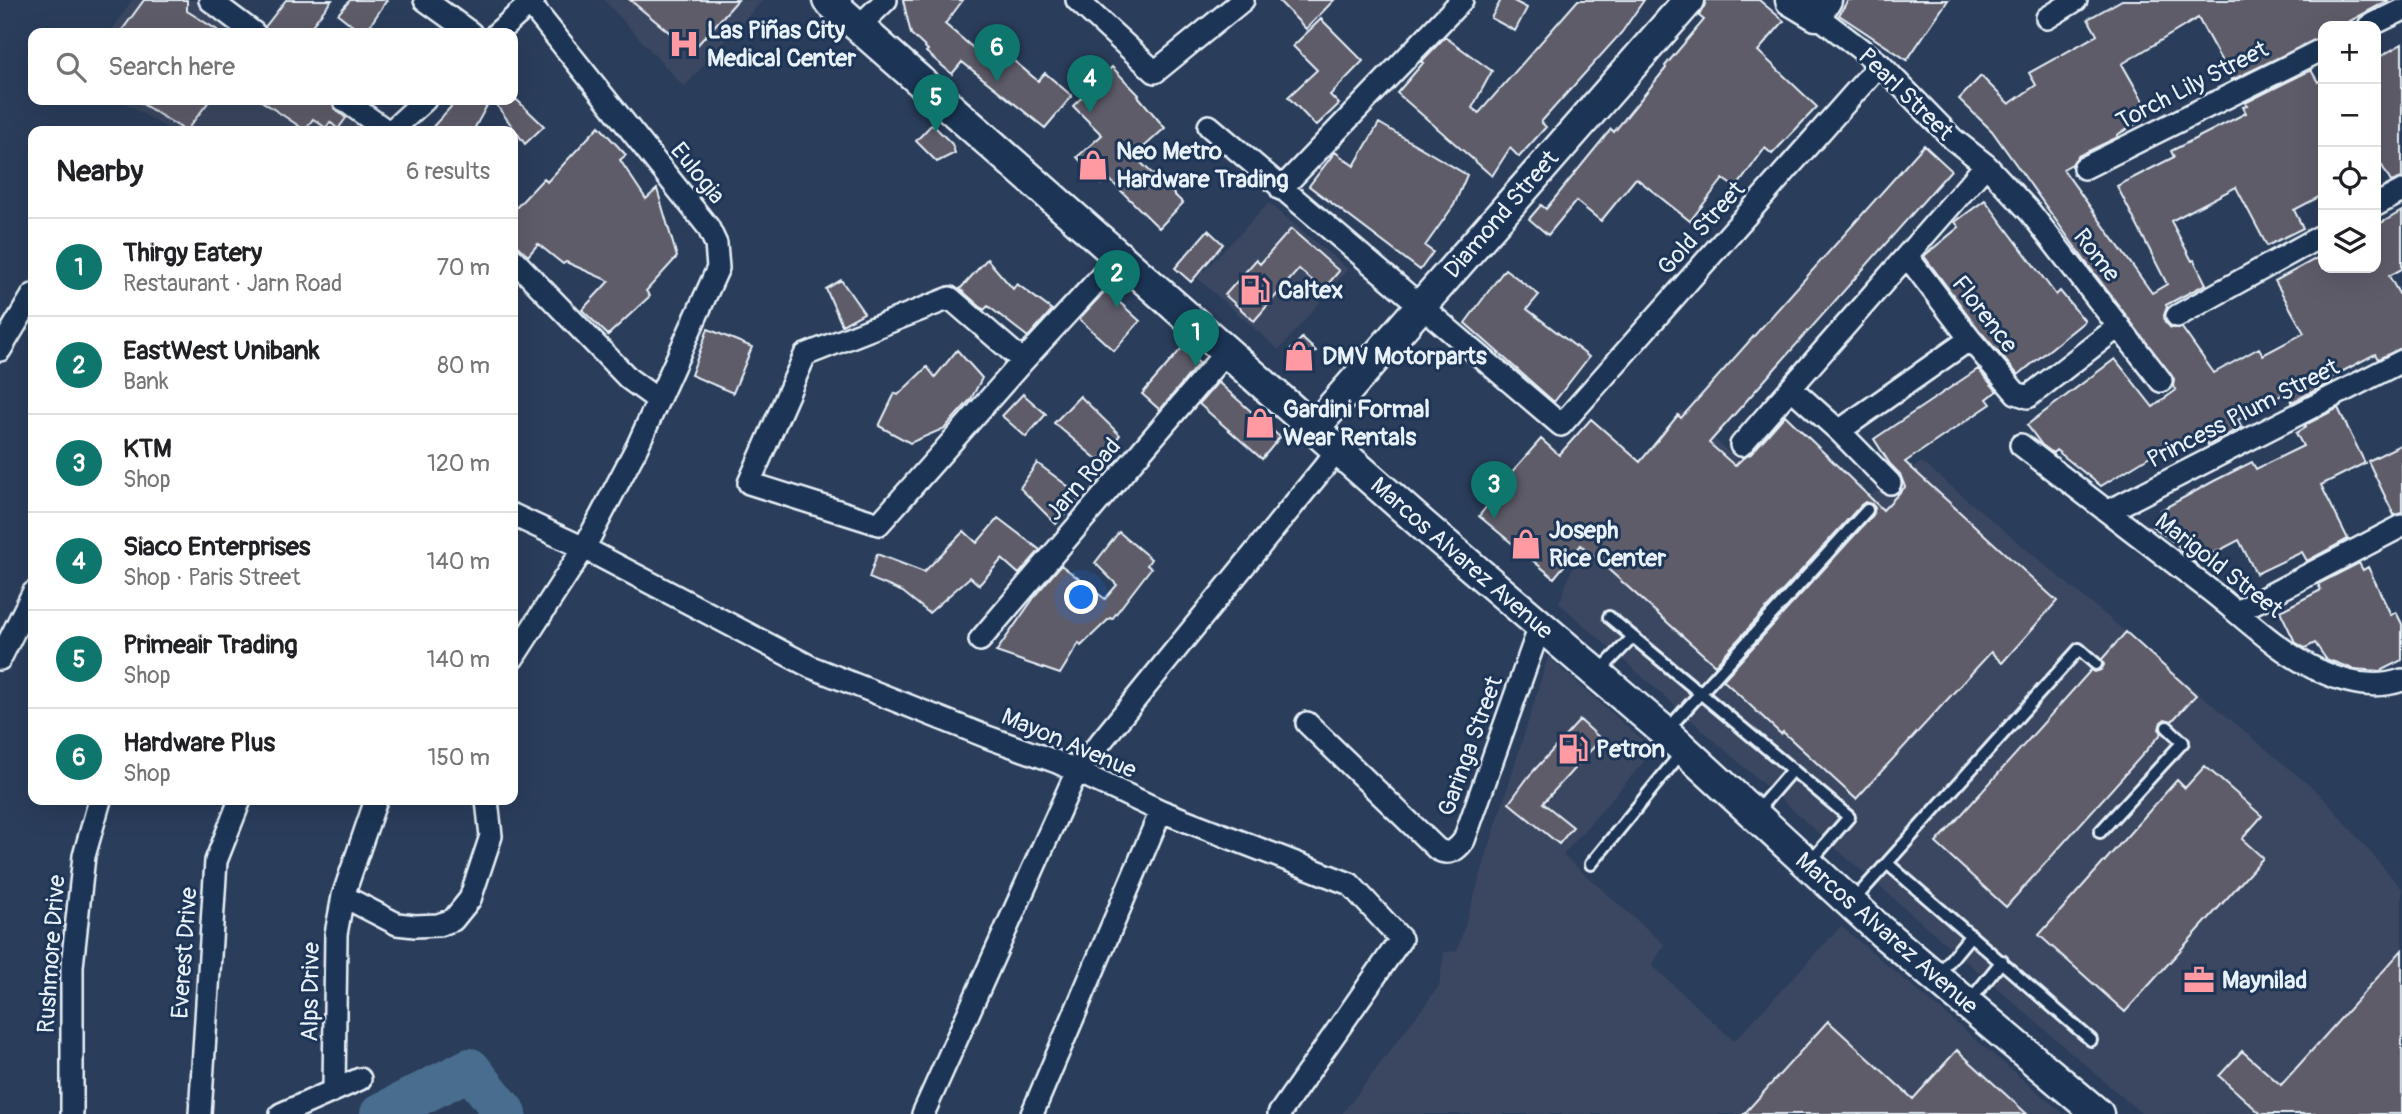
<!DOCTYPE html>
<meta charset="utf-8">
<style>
body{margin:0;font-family:Pangolin,sans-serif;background:#f2f2f2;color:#202124}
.controls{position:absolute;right:21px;top:21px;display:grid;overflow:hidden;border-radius:14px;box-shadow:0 7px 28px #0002}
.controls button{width:63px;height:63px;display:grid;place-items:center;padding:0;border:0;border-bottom:2px solid #e0e0e0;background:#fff;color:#202124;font:35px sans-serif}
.you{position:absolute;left:1082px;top:598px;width:24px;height:24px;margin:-18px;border:5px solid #fff;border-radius:50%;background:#1a73e8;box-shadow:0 0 0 10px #1a73e833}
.badge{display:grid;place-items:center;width:46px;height:46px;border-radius:50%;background:#0f766e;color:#fff;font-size:23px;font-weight:700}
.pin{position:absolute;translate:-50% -58px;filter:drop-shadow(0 2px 4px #0008)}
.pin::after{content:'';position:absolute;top:37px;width:24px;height:21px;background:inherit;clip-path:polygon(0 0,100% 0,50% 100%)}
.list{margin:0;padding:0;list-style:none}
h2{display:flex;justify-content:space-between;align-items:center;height:91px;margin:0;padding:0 28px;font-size:30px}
h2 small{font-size:23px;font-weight:400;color:#757577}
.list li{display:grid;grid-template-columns:46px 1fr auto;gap:21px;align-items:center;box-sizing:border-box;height:98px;padding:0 28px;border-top:2px solid #e0e0e0}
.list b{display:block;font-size:26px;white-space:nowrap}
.list p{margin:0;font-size:23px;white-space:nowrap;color:#757577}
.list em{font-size:23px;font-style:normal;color:#757577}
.icon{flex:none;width:38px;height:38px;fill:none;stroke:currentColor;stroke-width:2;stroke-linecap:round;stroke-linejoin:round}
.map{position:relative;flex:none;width:2402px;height:1114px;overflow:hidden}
.search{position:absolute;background:#fff;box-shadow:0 7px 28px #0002;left:28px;top:28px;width:490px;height:77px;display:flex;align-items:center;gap:18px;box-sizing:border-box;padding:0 24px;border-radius:14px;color:#757577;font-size:26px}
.panel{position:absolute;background:#fff;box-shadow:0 7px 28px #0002;left:28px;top:126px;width:490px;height:679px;border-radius:14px}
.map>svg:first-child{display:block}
.built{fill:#3a4660}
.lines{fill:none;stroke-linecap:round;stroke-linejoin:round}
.river{stroke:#486d8f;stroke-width:42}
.building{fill:#5f5c6b;stroke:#e8f1f8;stroke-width:2}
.lane-casing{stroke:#e8f1f8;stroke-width:16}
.street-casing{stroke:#e8f1f8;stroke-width:26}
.secondary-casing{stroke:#e8f1f8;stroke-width:35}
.lane{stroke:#1d3557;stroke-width:10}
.street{stroke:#1d3557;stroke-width:21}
.secondary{stroke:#1d3557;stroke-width:30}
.labels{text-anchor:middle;stroke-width:6;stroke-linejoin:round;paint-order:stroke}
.poi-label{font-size:24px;font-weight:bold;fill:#e8f1f8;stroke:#1d3557;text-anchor:start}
.street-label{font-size:24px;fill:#e8f1f8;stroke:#1d3557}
</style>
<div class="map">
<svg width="2402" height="1114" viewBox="0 0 2402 1114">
<rect width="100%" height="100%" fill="#2a3d5b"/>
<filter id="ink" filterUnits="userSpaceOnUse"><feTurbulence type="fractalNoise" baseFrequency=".0143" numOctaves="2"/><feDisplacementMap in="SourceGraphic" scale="14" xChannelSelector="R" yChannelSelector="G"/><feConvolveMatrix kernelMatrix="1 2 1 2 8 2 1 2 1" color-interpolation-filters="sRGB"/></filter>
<g filter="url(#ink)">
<path class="built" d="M 132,0 L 195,0 L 241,33 L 110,33 Z
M 604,0 L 763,0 L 684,87 Z
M 120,100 L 333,100 L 367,124 L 347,131 L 171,131 Z
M 1269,203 L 1348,269 L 1279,350 L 1197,278 Z
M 1681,410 L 1817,529 L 1922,462 L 2321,795 L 2402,889 L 2402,1114 L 2142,1114 L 1840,852 L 1559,603 L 1581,544 L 1612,495 Z
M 1548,657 L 1654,750 L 1563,855 L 1665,945 L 1652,965 L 1734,1041 L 1841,926 L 2064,1114 L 1342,1114 L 1439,986 L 1444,952 L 1457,951 Z"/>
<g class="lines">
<path class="river" d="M 381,1114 L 470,1069 L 506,1114"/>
</g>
<path class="building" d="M 144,0 L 187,0 L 187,11 L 222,33 L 120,33 Z
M 286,0 L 332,0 L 306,33 L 267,33 L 265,27 Z
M 350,0 L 387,0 L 365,33 L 362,33 L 338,14 Z
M 630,0 L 738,0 L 692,51 Z
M 903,0 L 963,0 L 945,24 L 985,58 L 995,45 L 1038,81 L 1045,73 L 1072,96 L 1045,128 L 962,62 L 952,74 L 926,52 L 928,50 L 911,34 Z
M 1278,0 L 1334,0 L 1306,29 Z
M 1501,0 L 1512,0 L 1527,8 L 1515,31 L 1491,18 Z
M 1578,0 L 1644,0 L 1622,32 L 1541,122 L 1546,127 L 1519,157 L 1510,148 L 1492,176 L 1397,93 L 1423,63 L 1421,62 L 1445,37 L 1492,71 L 1472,108 L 1479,113 Z
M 1706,0 L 1759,0 L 1784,21 L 1758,51 L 1817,107 L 1772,154 L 1765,148 L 1736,188 L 1723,179 L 1690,221 L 1636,178 L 1601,221 L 1576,201 L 1548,235 L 1529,219 L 1541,205 L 1546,209 L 1611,129 L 1614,132 L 1666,68 L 1665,66 L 1704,20 L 1699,16 Z
M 1848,0 L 1948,0 L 1907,60 L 1839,15 Z
M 2122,0 L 2389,0 L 2341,26 L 2323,26 L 2323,36 L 2232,80 L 2198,18 L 2122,64 L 2151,115 L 2117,135 L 2118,137 L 2078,156 L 2072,164 L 2063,169 L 2152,293 L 2167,284 L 2117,186 L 2174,157 L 2171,151 L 2246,113 L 2243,107 L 2247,106 L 2245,103 L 2311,70 L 2318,82 L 2323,79 L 2323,195 L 2294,210 L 2303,228 L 2267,246 L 2236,187 L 2171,221 L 2192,261 L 2194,260 L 2206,284 L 2166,305 L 2167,307 L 2164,315 L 2165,322 L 2171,328 L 2182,328 L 2214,373 L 2259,348 L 2263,355 L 2304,333 L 2275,281 L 2317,258 L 2323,258 L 2323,268 L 2376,268 L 2376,226 L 2402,211 L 2402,269 L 2389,276 L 2402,299 L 2402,348 L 2378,359 L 2375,354 L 2330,378 L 2332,382 L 2292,402 L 2287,392 L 2238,420 L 2242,427 L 2208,445 L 2200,430 L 2150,456 L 2101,486 L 2056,450 L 2053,453 L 2042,445 L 2027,425 L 2115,359 L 2153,407 L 2176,390 L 2173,386 L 2174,379 L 2085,261 L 1992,131 L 1959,99 L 1981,76 L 2009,104 L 2036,85 L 2029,73 L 2097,35 L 2088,19 Z
M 1321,19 L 1363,61 L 1330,95 L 1339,104 L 1316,126 L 1288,97 L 1317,70 L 1293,46 Z
M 2402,44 L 2402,178 L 2391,182 L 2376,155 L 2376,59 Z
M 1112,67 L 1139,95 L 1138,96 L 1165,128 L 1134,156 L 1183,203 L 1159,228 L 1108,178 L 1101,184 L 1077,157 L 1102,135 L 1073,106 Z
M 136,100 L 210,100 L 186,131 Z
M 260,100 L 331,100 L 336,110 L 346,118 L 338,129 L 330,122 L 326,128 L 313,119 L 305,130 Z
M 457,100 L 490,100 L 473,131 L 429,131 Z
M 493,100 L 517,100 L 544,126 L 525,144 Z
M 1379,123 L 1467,175 L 1454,205 L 1425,246 L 1433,252 L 1420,270 L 1309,186 L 1335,152 L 1354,166 Z
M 932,124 L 952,144 L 955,153 L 937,162 L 916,141 Z
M 599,126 L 626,155 L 620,160 L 646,199 L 657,189 L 677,257 L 646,291 L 650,296 L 608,335 L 582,310 L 609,281 L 566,262 L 563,264 L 538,244 L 528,256 L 513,242 L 513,211 L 544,178 L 547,182 Z
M 1924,145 L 1951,170 L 1709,443 L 1735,466 L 1743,458 L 1751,454 L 1785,415 L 1883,510 L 1905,487 L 1900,474 L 1890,464 L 1874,439 L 1978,369 L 1997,391 L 1987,399 L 1991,404 L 1905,462 L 2057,601 L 2002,663 L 1991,652 L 1856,799 L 1783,732 L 1781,734 L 1723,680 L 1873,515 L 1875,508 L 1872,504 L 1865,502 L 1861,505 L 1715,665 L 1581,545 L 1554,578 L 1479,516 L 1511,476 L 1510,474 L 1541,439 L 1559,455 L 1591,419 L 1640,462 L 1678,415 L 1681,418 Z
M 1985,200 L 2056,295 L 2060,291 L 2085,321 L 2018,375 L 1980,331 L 1924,256 L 1959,227 L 1955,222 Z
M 1291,229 L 1339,271 L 1323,290 L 1299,269 L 1254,321 L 1225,295 L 1256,260 L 1260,264 Z
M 1208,230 L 1223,244 L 1191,282 L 1175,268 Z
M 987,259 L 1013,289 L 1017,284 L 1052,310 L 1028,337 L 988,306 L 984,310 L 960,289 Z
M 1505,269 L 1539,295 L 1527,309 L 1589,357 L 1554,402 L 1465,323 Z
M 841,280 L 864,313 L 842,325 L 826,289 Z
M 1106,290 L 1140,321 L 1114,351 L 1079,319 Z
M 708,329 L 752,347 L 733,393 L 691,375 Z
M 1302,338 L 1316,351 L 1303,365 L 1289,352 Z
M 1182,348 L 1199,363 L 1160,410 L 1142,394 Z
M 957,350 L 982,378 L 971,399 L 945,428 L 910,443 L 879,426 L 895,393 L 898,395 L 927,367 L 935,377 Z
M 1218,382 L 1280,437 L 1262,459 L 1199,404 Z
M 1023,394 L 1046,414 L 1026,437 L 1002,416 Z
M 1080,396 L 1120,435 L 1099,461 L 1054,423 Z
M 2338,408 L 2365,463 L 2321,485 L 2348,539 L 2307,561 L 2302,552 L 2256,574 L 2239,540 L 2195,563 L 2182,553 L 2178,545 L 2152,526 L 2161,510 L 2214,481 L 2252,462 L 2256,469 L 2303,446 L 2296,433 L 2306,427 L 2305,425 Z
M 2402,444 L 2402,513 L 2394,515 L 2368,461 Z
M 1037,463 L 1081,496 L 1056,524 L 1020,488 Z
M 998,518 L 1040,550 L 1019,574 L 1002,559 L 979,585 L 970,577 L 929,613 L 903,592 L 869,578 L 877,554 L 924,572 L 964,531 L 977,543 Z
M 1119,532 L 1151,559 L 1147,565 L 1151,568 L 1112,619 L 1110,618 L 1081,646 L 1079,643 L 1060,674 L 996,652 L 1038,592 L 1061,565 L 1105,599 L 1117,585 L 1095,563 Z
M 2359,563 L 2363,570 L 2368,567 L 2391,615 L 2396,612 L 2402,624 L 2402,660 L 2380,671 L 2353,669 L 2326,659 L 2315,643 L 2305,648 L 2295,642 L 2280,611 L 2321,590 L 2318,584 Z
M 2126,632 L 2196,695 L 2172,721 L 2165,719 L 2161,722 L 2159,729 L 2162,733 L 2006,907 L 1936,843 L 2091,670 L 2095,672 L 2101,670 L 2104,665 L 2102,659 Z
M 1580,720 L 1601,739 L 1543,803 L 1573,827 L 1559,844 L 1509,803 L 1529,776 Z
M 2205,766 L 2262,816 L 2242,839 L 2263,858 L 2125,1012 L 2039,935 L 2177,780 L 2185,788 Z
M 2402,950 L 2402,1114 L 2261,1114 L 2219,1076 L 2242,1051 L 2281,1085 Z
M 1828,1021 L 1913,1099 L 1957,1050 L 2027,1114 L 1744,1114 Z"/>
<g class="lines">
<g class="lane-casing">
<path id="lane" d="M 1609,617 L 1849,817 L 1810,862
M 1597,674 L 1632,638
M 1667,730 L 1867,510
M 1755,813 L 1792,770
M 2100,832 L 2183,742 L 2167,727
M 1591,864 L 1682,752
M 1888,864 L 2091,1040
M 1853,901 L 2079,649 L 2096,664
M 1938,975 L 1971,935
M 1969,1002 L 2002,961"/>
</g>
<g class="street-casing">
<path id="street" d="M 210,0 L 254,33
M 425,0 L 471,33
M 1077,0 L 1155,72 L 1243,0
M 1816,15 L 1880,64 L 1953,139 L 1986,165 L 2030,212 L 2161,381
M 2047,18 L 2076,0
M 2369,26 L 2402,10
M 858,27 L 886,0
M 497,33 L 534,0
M 344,100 L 387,131
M 1209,126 L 1561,425 L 1880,64
M 391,131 L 425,100
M 2084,168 L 2323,49
M 1281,189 L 1462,0
M 2376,205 L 2402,191
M 1907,256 L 1970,339 L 2016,393 L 2028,397 L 2119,326
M 513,259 L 629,379 L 658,400
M 2177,316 L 2323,235
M 0,350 L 33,295
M 1023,361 L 950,298 L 805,355 L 749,483 L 879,524 L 1023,361 L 1120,256
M 1791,388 L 1839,431 L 1890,483
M 1839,431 L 1970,339
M 1741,445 L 1986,165
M 2021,445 C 2085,494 2148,543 2212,592 C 2246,619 2280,653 2320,671 C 2346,683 2374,690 2402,680
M 2109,511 L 2402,361
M 513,515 L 584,548 L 811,667 L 990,738 L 1057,762 L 1161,811 L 1350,884 L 1401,939 L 1279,1114
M 2237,612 L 2402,526
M 980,640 L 1226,352
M 513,658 L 584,548 L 637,447 L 718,268 L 716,244 L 708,227 L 530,4
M 0,659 L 33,593
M 1307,723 L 1437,849 C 1449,856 1457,850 1464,840 L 1540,626
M 343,896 L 397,924 L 415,926 L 438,925 L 453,920 L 470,899 L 491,836 L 487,800
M 334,1090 L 336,934 L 343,896 L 376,800
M 72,1114 L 72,966 L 84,856 L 100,800
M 200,1114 L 216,861 L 240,800
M 281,1114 L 360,1079
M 923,1114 L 1077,771 L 1338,450
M 1032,1114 L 1161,811"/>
</g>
<g class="secondary-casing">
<path id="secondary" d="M 828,0 L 1423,525 L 1665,732 L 1882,932 L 2098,1114
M 1791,0 L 1816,15 L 1826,0
M 1314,428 L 1689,0"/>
</g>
<use href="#lane" class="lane"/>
<use href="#street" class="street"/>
<use href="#secondary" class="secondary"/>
</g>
</g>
<defs>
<g id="hospital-bare" transform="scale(2.415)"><path d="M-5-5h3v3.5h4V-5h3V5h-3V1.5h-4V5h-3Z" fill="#ff9aa2" stroke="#1d3557" stroke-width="2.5" paint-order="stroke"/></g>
<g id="shop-bare" transform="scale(2.415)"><path d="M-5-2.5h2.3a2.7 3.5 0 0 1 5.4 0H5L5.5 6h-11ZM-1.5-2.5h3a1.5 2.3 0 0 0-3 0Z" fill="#ff9aa2" stroke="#1d3557" stroke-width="2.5" paint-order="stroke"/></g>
<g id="fuel-bare" transform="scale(2.415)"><path d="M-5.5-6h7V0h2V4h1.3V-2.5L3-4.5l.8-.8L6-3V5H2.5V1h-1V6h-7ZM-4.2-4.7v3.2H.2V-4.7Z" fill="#ff9aa2" stroke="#1d3557" stroke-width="2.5" paint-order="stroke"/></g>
<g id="office-bare" transform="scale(2.415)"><path d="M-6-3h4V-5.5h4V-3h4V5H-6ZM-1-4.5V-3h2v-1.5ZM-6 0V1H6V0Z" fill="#ff9aa2" stroke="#1d3557" stroke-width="2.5" paint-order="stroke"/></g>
</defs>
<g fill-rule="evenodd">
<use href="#hospital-bare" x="684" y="44"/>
<use href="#shop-bare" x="1093" y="165"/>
<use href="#fuel-bare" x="1255" y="290"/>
<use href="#shop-bare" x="1299" y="356"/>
<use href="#shop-bare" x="1260" y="423"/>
<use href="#shop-bare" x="1526" y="544"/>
<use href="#fuel-bare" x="1573" y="749"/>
<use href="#office-bare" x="2199" y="980"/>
</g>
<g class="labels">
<g class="poi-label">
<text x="707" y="38">Las Piñas City<tspan x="707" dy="28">Medical Center</tspan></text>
<text x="1116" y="159">Neo Metro<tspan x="1116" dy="28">Hardware Trading</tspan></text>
<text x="1278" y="298">Caltex</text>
<text x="1322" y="364">DMV Motorparts</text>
<text x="1283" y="417">Gardini Formal<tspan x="1283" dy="28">Wear Rentals</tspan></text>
<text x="1549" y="538">Joseph<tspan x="1549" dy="28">Rice Center</tspan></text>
<text x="1596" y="757">Petron</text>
<text x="2222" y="988">Maynilad</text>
</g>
<g class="street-label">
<text transform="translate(2192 85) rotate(-27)" y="8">Torch Lily Street</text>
<text transform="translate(1906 94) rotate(44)" y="8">Pearl Street</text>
<text transform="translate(698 173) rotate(51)" y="8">Eulogia</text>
<text transform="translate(1501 214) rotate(-49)" y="8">Diamond Street</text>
<text transform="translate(1701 228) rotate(-48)" y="8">Gold Street</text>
<text transform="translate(2097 255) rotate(52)" y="8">Rome</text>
<text transform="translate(1985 314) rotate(52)" y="8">Florence</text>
<text transform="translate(2243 413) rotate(-27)" y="8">Princess Plum Street</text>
<text transform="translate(1083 479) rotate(-49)" y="8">Jarn Road</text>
<text transform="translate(1462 558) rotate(41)" y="8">Marcos Alvarez Avenue</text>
<text transform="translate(2219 565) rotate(38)" y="8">Marigold Street</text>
<text transform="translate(1069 743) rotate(23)" y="8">Mayon Avenue</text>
<text transform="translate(1470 746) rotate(-70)" y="8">Garinga Street</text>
<text transform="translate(1887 933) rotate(41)" y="8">Marcos Alvarez Avenue</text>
<text transform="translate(184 953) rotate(-86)" y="8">Everest Drive</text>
<text transform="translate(51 954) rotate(-86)" y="8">Rushmore Drive</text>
<text transform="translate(310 992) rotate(-89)" y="8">Alps Drive</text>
</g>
</g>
</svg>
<div class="controls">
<button>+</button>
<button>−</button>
<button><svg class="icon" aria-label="locate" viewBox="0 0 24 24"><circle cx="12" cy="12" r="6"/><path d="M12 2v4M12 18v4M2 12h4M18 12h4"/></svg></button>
<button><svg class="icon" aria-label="layers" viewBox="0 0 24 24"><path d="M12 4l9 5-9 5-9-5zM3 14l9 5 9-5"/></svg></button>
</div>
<div class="you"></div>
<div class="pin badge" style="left:1196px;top:367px">1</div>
<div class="pin badge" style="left:1117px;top:308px">2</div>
<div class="pin badge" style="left:1494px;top:519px">3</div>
<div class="pin badge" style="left:1090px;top:113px">4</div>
<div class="pin badge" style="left:936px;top:132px">5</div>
<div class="pin badge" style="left:997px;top:82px">6</div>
<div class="search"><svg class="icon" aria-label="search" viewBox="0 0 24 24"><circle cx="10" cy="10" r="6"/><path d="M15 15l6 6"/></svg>Search here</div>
<section class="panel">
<h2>Nearby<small>6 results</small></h2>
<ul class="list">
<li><span class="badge">1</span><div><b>Thirgy Eatery</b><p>Restaurant · Jarn Road</p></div><em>70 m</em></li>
<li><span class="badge">2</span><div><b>EastWest Unibank</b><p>Bank</p></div><em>80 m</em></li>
<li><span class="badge">3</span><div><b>KTM</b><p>Shop</p></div><em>120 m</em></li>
<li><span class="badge">4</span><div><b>Siaco Enterprises</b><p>Shop · Paris Street</p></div><em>140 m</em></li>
<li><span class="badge">5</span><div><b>Primeair Trading</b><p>Shop</p></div><em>140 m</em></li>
<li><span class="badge">6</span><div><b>Hardware Plus</b><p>Shop</p></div><em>150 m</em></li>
</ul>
</section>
</div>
